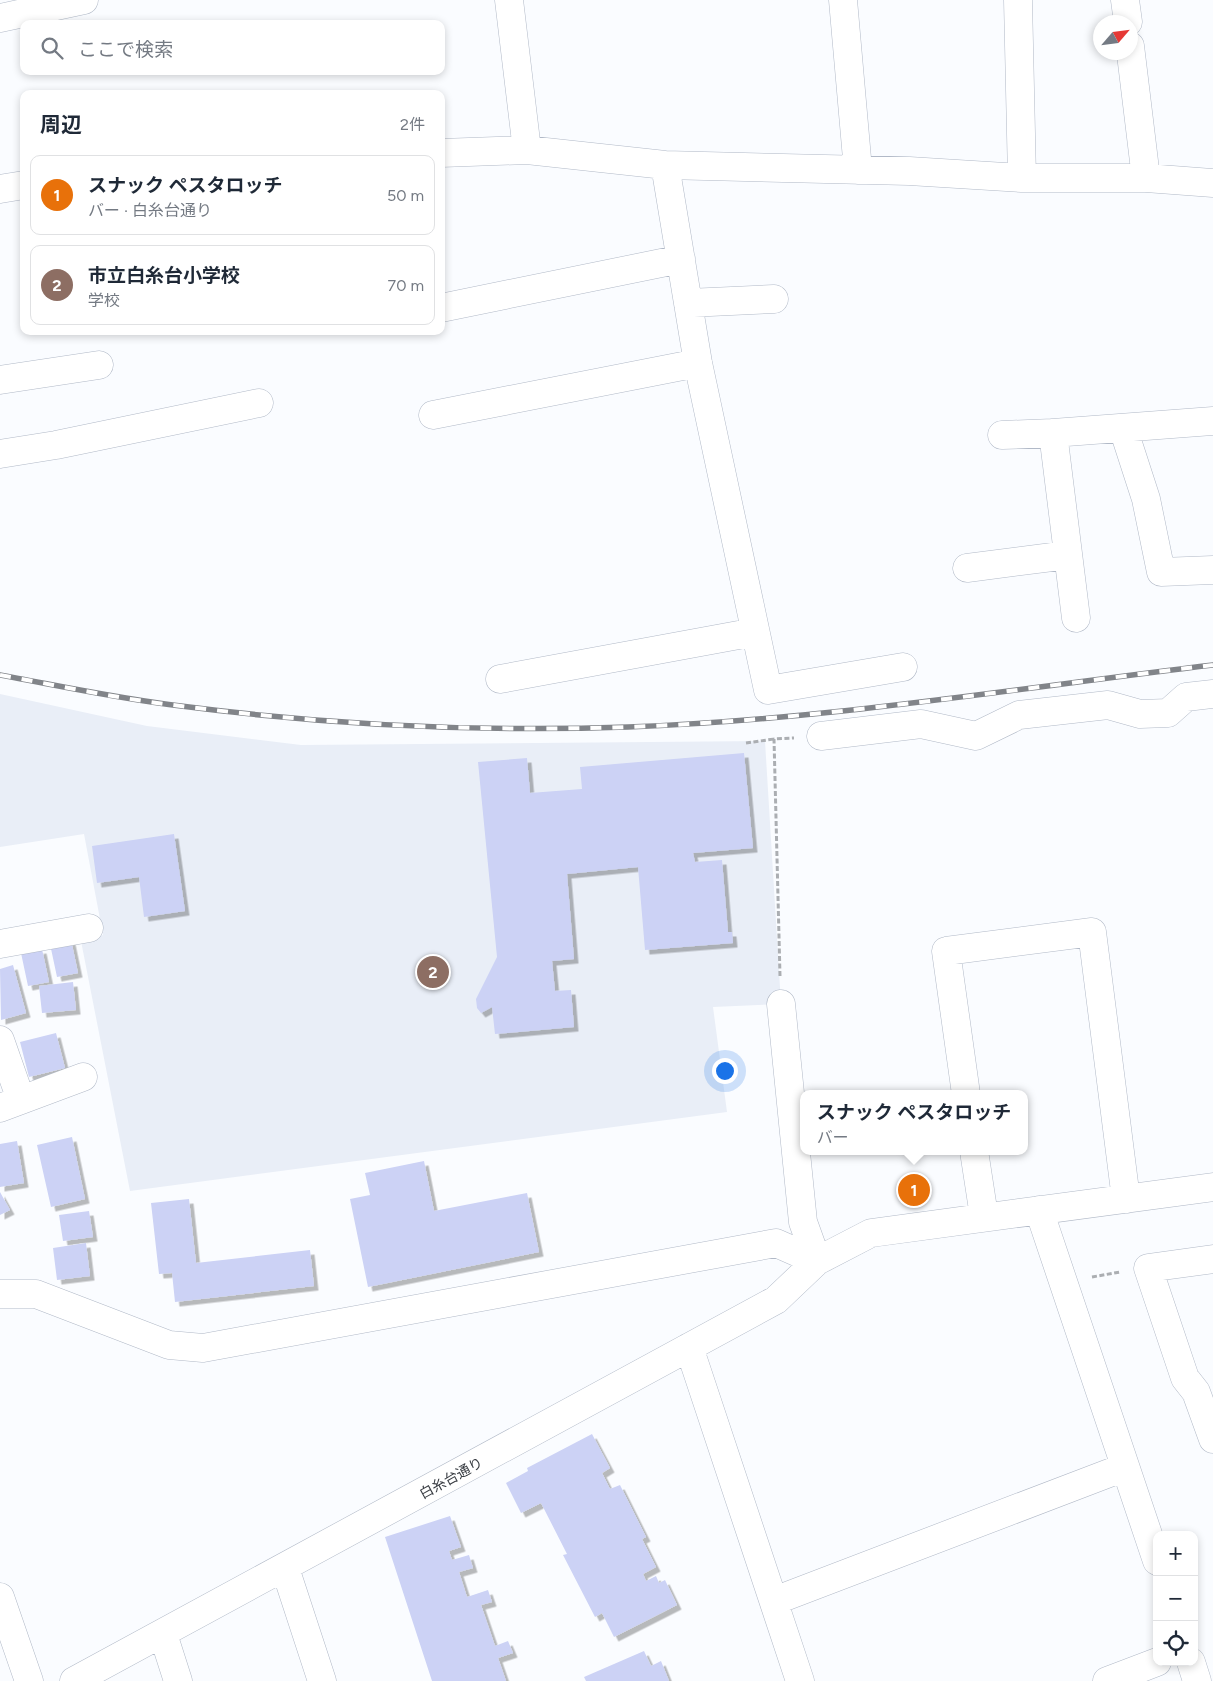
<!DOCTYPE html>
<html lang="ja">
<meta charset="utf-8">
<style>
body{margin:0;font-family:Figtree,"Noto Sans JP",sans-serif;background:#f6f6f7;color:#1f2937}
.controls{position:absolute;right:15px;bottom:15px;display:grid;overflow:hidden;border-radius:10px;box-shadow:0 2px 8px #0003}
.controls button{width:45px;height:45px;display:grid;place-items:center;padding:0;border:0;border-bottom:1px solid #e0e1e3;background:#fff;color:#1f2937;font:25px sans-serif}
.compass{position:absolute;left:1093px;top:15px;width:45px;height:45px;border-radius:50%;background:#fff;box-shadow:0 2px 8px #0003;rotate:62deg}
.you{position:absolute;left:724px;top:1070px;width:18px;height:18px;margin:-12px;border:4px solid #fff;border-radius:50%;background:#1a73e8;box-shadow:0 0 0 8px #1a73e833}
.badge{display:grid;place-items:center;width:32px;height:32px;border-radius:50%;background:#c43d7d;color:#fff;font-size:16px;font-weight:700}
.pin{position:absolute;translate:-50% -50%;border:2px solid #fff;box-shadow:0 1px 5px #0006}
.popup{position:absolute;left:800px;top:1090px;width:228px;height:65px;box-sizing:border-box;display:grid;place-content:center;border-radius:10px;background:#fff;filter:drop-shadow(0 1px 4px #0005);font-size:16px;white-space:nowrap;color:#747a83}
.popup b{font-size:19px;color:#1f2937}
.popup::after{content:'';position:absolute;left:50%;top:100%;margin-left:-10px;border:10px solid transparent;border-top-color:#fff}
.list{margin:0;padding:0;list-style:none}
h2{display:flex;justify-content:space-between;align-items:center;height:65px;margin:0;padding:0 20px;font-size:21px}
h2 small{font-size:16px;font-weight:400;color:#747a83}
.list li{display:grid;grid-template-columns:32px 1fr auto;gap:15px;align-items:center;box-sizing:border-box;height:80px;margin:0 10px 10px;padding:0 10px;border:1px solid #e0e1e3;border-radius:10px}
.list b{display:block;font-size:19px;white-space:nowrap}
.list p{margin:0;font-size:16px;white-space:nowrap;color:#747a83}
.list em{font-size:16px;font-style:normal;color:#747a83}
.icon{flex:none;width:28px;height:28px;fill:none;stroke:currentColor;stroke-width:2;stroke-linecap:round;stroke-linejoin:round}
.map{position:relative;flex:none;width:1213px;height:1681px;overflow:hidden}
.search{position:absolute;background:#fff;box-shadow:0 2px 8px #0003;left:20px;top:20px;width:425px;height:55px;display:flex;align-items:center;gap:12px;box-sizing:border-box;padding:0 18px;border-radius:10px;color:#747a83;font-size:19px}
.panel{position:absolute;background:#fff;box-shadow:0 2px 8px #0003;left:20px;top:90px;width:425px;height:245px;border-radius:10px}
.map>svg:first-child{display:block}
.built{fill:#e9eef7}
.building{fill:#ccd2f5;filter:url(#shadow)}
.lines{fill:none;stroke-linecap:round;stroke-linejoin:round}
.minor-casing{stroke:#b1b9c7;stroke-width:29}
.path{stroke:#abaeb2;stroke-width:3;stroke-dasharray:5 2.5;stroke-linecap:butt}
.minor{stroke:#fff;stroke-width:28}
.rail-casing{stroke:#818489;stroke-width:5.5}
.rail{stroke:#fff;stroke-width:4;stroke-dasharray:11;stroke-linecap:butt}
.labels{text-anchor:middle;stroke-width:4;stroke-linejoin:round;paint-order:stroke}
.street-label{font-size:14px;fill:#373b41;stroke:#fff}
</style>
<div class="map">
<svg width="1213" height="1681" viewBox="0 0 1213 1681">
<defs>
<filter id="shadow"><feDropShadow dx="4.5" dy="4.5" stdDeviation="0" flood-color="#0004"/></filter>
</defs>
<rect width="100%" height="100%" fill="#fafcff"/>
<path class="built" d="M 0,694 L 147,726 L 301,745 L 765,741 L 781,1004 L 713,1007 L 727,1112 L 130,1191 L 81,941 L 103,935 L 84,834 L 0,847 Z"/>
<path class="building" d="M 744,753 L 753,848 L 693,853 L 695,862 L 722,860 L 728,932 L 732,932 L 733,943 L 645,950 L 638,867 L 567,874 L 574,959 L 552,961 L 555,991 L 571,990 L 574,1027 L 495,1034 L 492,1007 L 481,1013 L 477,1008 L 476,999 L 497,957 L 478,762 L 527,758 L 530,793 L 582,789 L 580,767 Z
M 174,834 L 185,911 L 144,917 L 139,877 L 97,883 L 92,846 Z
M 71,940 L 78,973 L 57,977 L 50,944 Z
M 42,949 L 49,982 L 28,986 L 21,953 Z
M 13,965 L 26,1013 L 1,1020 L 0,969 Z
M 73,982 L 76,1010 L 42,1013 L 39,986 Z
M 56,1033 L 65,1068 L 29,1077 L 20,1042 Z
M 72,1137 L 85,1199 L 51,1207 L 37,1145 Z
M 17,1141 L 24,1183 L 0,1187 L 0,1144 Z
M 424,1161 L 434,1211 L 527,1193 L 539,1252 L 368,1287 L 350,1199 L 370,1195 L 365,1173 Z
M 0,1192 L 10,1210 L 0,1215 Z
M 189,1199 L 196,1263 L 310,1250 L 314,1286 L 175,1302 L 172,1273 L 159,1274 L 151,1203 Z
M 89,1211 L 93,1237 L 63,1241 L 59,1215 Z
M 86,1243 L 90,1276 L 57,1280 L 53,1248 Z
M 592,1434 L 610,1468 L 602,1473 L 610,1489 L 620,1485 L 646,1537 L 642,1539 L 656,1567 L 643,1574 L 646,1581 L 656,1576 L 659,1583 L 665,1580 L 677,1605 L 614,1637 L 602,1613 L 595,1617 L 563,1555 L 567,1554 L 541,1503 L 521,1513 L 506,1483 L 528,1471 L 527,1468 Z
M 450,1516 L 461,1547 L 449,1551 L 452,1560 L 469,1555 L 473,1568 L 459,1572 L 467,1597 L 488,1590 L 492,1602 L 481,1605 L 495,1646 L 508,1641 L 513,1653 L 498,1658 L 506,1681 L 432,1681 L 385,1537 Z
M 644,1651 L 651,1666 L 661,1661 L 669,1681 L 586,1681 L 584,1677 Z"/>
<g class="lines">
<g class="minor-casing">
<path id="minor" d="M 509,0 L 527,150
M 843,0 L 858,170
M 1018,0 L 1022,178
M 1125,0 L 1128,22
M 0,18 L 84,0
M 1130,46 L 1146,178
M 441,153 L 527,150 L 665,165 L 909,171 L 1022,178 L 1146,178 L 1213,183
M 665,165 L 698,363 L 768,690 L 903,667
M 0,189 L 24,185
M 688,303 L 774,299
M 441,308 L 681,259
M 0,380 L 99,365
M 433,415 L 698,363
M 1123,428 L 1146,499 L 1161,572 L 1213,570
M 1053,433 L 1076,618
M 1002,435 L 1053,433 L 1213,421
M 0,454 L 56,445 L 259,403
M 967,568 L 1068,555
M 500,679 L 755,632
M 821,736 L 921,724 L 976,736 L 1019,715 L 1108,705 L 1140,714 L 1168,713 L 1186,697 L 1213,694
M 0,944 L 89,928
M 781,1004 L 803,1222 L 817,1261
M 0,1040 L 21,1100
M 966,1094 L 946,951 L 1092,932 L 1126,1199
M 0,1108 L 83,1077
M 974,1151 L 984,1216
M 1039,1210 L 1157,1561
M 1213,1259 L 1148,1268 L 1185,1378 L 1196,1392 L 1213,1439
M 0,1294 L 36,1294 L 169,1345 L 203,1348 L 776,1243 L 817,1261
M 689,1347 L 800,1681
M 285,1568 L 322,1681
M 0,1597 L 29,1681
M 774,1601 L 1125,1467
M 163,1634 L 178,1681
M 1191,1662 L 1197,1681
M 74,1681 L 776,1300 L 817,1261 L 871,1233 L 1213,1187
M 1107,1681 L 1157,1662"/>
</g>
<path class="path" d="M 746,743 L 774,739
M 780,976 L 774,739 L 794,738
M 1092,1277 L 1120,1272"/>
<use href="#minor" class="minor"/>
<g class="rail-casing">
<path id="rail" d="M 0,675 C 60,686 120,699 181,706 C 329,725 479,732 628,727 C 824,720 1019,688 1213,665"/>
</g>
<use href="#rail" class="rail"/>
</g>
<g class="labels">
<g class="street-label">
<text transform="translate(451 1478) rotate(-29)" y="5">白糸台通り</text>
</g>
</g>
</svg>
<div class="controls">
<button>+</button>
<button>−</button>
<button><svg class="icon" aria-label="locate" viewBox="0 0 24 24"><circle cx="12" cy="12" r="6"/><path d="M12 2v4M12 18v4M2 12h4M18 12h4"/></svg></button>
</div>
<svg class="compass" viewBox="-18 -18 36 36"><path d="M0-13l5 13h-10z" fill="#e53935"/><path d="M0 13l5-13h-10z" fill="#747a83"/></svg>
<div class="you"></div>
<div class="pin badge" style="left:914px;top:1190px;background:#e8710a">1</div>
<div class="popup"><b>スナック ペスタロッチ</b>バー</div>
<div class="pin badge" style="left:433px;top:972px;background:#8d6e63">2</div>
<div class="search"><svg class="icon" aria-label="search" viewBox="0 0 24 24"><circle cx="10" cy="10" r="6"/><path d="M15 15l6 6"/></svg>ここで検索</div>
<section class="panel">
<h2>周辺<small>2件</small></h2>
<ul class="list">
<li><span class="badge" style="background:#e8710a">1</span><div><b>スナック ペスタロッチ</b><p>バー · 白糸台通り</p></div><em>50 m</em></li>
<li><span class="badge" style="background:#8d6e63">2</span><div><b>市立白糸台小学校</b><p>学校</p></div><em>70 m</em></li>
</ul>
</section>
</div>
